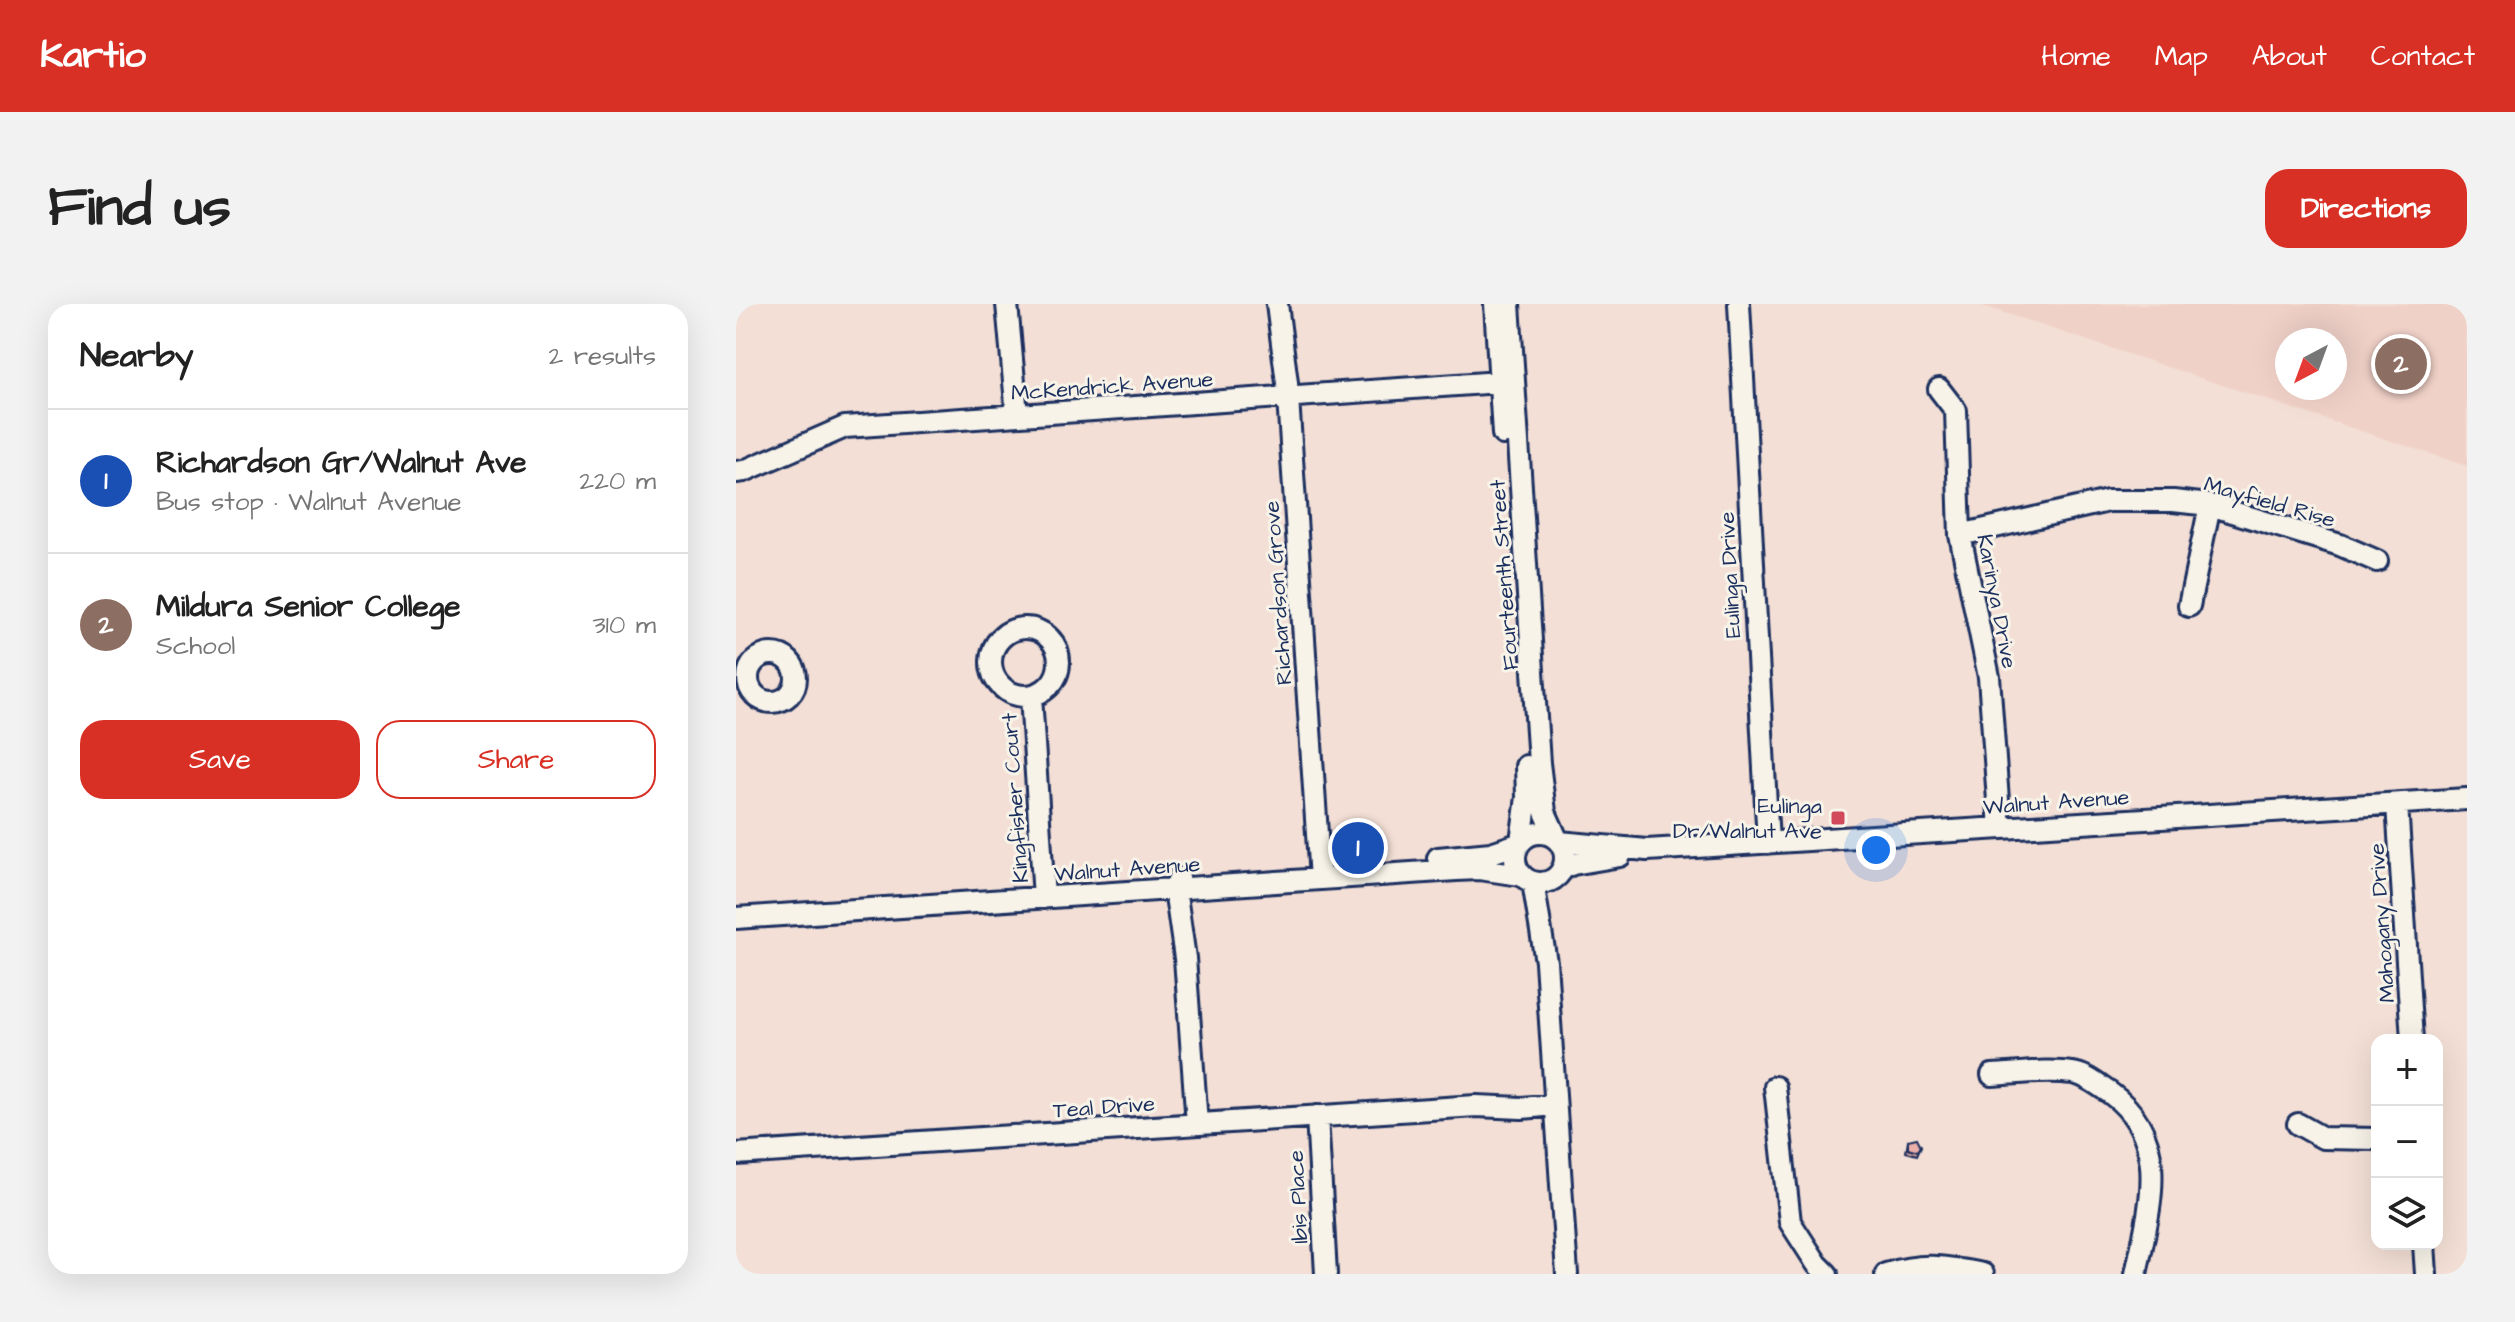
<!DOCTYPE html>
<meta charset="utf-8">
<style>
body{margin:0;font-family:"Architects Daughter",sans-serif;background:#f2f2f2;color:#222}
.controls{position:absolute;right:24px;bottom:24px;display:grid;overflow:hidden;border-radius:16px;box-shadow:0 8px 32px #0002}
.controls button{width:72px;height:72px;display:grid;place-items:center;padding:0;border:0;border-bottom:2px solid #e0e0e0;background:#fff;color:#222;font:40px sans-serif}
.compass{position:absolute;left:1539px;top:24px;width:72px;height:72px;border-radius:50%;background:#fff;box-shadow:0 8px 32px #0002;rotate:221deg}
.you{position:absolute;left:1140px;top:546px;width:28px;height:28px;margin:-20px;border:6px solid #fff;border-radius:50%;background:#1a73e8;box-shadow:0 0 0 12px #1a73e833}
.badge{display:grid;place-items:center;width:52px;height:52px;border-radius:50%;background:#d93025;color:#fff;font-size:26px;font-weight:700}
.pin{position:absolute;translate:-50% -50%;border:4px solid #fff;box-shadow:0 2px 8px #0006}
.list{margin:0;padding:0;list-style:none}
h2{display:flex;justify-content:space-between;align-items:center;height:104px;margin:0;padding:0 32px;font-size:34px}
h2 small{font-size:26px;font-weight:400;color:#767676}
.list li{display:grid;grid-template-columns:52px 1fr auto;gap:24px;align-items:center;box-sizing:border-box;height:144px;padding:0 32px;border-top:2px solid #e0e0e0}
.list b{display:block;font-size:30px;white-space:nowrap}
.list p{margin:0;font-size:26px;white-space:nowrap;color:#767676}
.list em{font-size:26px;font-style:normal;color:#767676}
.actions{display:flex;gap:16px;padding:24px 32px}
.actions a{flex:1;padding:18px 0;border:2px solid #d93025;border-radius:24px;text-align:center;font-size:28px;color:#d93025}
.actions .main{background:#d93025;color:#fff}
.icon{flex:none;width:44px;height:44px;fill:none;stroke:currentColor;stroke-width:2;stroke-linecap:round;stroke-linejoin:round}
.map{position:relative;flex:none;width:1731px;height:970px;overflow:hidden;border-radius:24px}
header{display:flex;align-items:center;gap:48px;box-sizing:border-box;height:112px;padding:0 40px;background:#d93025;color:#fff}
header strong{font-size:38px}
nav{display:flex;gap:44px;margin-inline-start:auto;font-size:28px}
.intro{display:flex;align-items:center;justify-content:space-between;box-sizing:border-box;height:192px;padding:0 48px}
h1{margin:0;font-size:56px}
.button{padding:20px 36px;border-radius:24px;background:#d93025;color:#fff;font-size:28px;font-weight:700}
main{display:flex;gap:48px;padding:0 48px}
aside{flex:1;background:#fff;border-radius:24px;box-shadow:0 8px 32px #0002}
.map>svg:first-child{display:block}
.built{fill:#f0d1c8;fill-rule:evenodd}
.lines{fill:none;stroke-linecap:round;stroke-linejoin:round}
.minor-casing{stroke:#1b2f5e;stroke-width:26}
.minor{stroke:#f7f3e8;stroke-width:20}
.wall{fill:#c99691;stroke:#1b2f5e;stroke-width:2}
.building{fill:#eaafa9;stroke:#1b2f5e;stroke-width:2}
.poi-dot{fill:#d1495b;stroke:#f7f3e8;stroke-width:3}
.labels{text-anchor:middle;stroke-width:6;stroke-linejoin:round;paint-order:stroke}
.street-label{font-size:22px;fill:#1b2f5e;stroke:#f7f3e8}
.poi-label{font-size:22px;fill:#1b2f5e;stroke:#f7f3e8;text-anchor:end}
</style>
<header>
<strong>Kartio</strong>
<nav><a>Home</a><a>Map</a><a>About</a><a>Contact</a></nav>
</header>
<div class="intro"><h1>Find us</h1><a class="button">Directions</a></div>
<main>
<aside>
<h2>Nearby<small>2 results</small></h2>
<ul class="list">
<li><span class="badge" style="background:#1a4fb4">1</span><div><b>Richardson Gr/Walnut Ave</b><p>Bus stop · Walnut Avenue</p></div><em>220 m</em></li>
<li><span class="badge" style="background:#8d6e63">2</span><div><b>Mildura Senior College</b><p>School</p></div><em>310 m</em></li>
</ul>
<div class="actions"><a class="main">Save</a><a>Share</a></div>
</aside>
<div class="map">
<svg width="1731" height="970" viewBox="0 0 1731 970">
<rect width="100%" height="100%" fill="#f3dfd5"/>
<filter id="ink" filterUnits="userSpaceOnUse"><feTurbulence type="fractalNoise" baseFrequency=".0125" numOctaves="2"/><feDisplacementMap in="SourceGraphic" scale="16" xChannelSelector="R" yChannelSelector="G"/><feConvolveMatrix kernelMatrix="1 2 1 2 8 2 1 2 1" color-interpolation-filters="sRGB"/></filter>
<g filter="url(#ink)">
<path class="built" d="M 1241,0 L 1730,0 L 1731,162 ZM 1551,36 L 1599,36 L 1599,84 L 1551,84 Z"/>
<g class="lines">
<g class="minor-casing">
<path id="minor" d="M 271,0 L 281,111
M 541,0 L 551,79 L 584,575
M 759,0 L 767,130
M 773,0 L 803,459 L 809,508 L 821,535
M 1003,0 L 1032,539
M 1203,85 L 1220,107 L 1224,231 L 1253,373 L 1264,524
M 0,168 L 8,167 L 109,123 L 764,78
M 1224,231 L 1372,197 L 1437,197 L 1474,201 L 1604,241 L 1641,257
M 1453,302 L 1474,201
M255 358a34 34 0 1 1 68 0a34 34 0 1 1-68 0Z
M12 374a24 24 0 1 1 48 0a24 24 0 1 1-48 0Z
M 295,392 L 308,594
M 1661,500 L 1676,736
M779 554a25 25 0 1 1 50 0a25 25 0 1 1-50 0Z
M 785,537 L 791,493 L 790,462
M 823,538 L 911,546 L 1731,495
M 702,554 L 755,549 L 782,540
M 826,565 L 837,560 L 884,552
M 443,574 L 439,585 L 449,654 L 461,820
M 797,578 L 810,658 L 831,970
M 0,614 L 720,566 L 743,565 L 785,571
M 1256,771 C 1281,770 1311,765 1336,769 C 1349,770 1363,782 1374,789 C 1437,834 1413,906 1400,970
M 1039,783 L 1054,918 L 1081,960 L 1091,970
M 581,812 L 590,970
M 1562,820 L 1587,834 L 1641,835
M 0,850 L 740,802 L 786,804 L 819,801
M 1688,940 L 1690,970
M 1150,970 C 1188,958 1209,963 1247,970"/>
</g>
<use href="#minor" class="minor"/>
</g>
<path class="wall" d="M 1172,836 L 1185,842 L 1181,851 L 1170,848 Z"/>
<path class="building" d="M 1181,834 L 1185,842 L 1182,847 L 1172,844 L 1172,836 Z"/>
</g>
<rect class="poi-dot" x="1094" y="506" width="16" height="16" rx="4"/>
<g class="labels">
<g class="street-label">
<text transform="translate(376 81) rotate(-4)" y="8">McKendrick Avenue</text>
<text transform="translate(1534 197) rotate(16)" y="8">Mayfield Rise</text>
<text transform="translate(767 271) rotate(-94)" y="8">Fourteenth Street</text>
<text transform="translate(993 271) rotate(-93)" y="8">Eulinga Drive</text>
<text transform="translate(541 289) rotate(-94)" y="8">Richardson Grove</text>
<text transform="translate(1262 297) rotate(79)" y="8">Karinya Drive</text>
<text transform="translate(278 494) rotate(-94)" y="8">Kingfisher Court</text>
<text transform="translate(1320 497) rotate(-4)" y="8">Walnut Avenue</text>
<text transform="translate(391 564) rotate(-4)" y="8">Walnut Avenue</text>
<text transform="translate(1645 619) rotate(-94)" y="8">Mahogany Drive</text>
<text transform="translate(368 802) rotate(-4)" y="8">Teal Drive</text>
<text transform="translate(561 893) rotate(-93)" y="8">Ibis Place</text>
</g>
<g class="poi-label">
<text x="1086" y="509">Eulinga<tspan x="1086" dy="25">Dr/Walnut Ave</tspan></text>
</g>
</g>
</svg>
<div class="controls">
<button>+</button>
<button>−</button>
<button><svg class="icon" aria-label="layers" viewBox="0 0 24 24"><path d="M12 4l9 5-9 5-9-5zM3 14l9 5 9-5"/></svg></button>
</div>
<svg class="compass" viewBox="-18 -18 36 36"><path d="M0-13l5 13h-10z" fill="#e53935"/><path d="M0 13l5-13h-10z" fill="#767676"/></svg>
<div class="you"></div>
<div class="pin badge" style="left:622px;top:544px;background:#1a4fb4">1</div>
<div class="pin badge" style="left:1665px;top:60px;background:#8d6e63">2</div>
</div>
</main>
